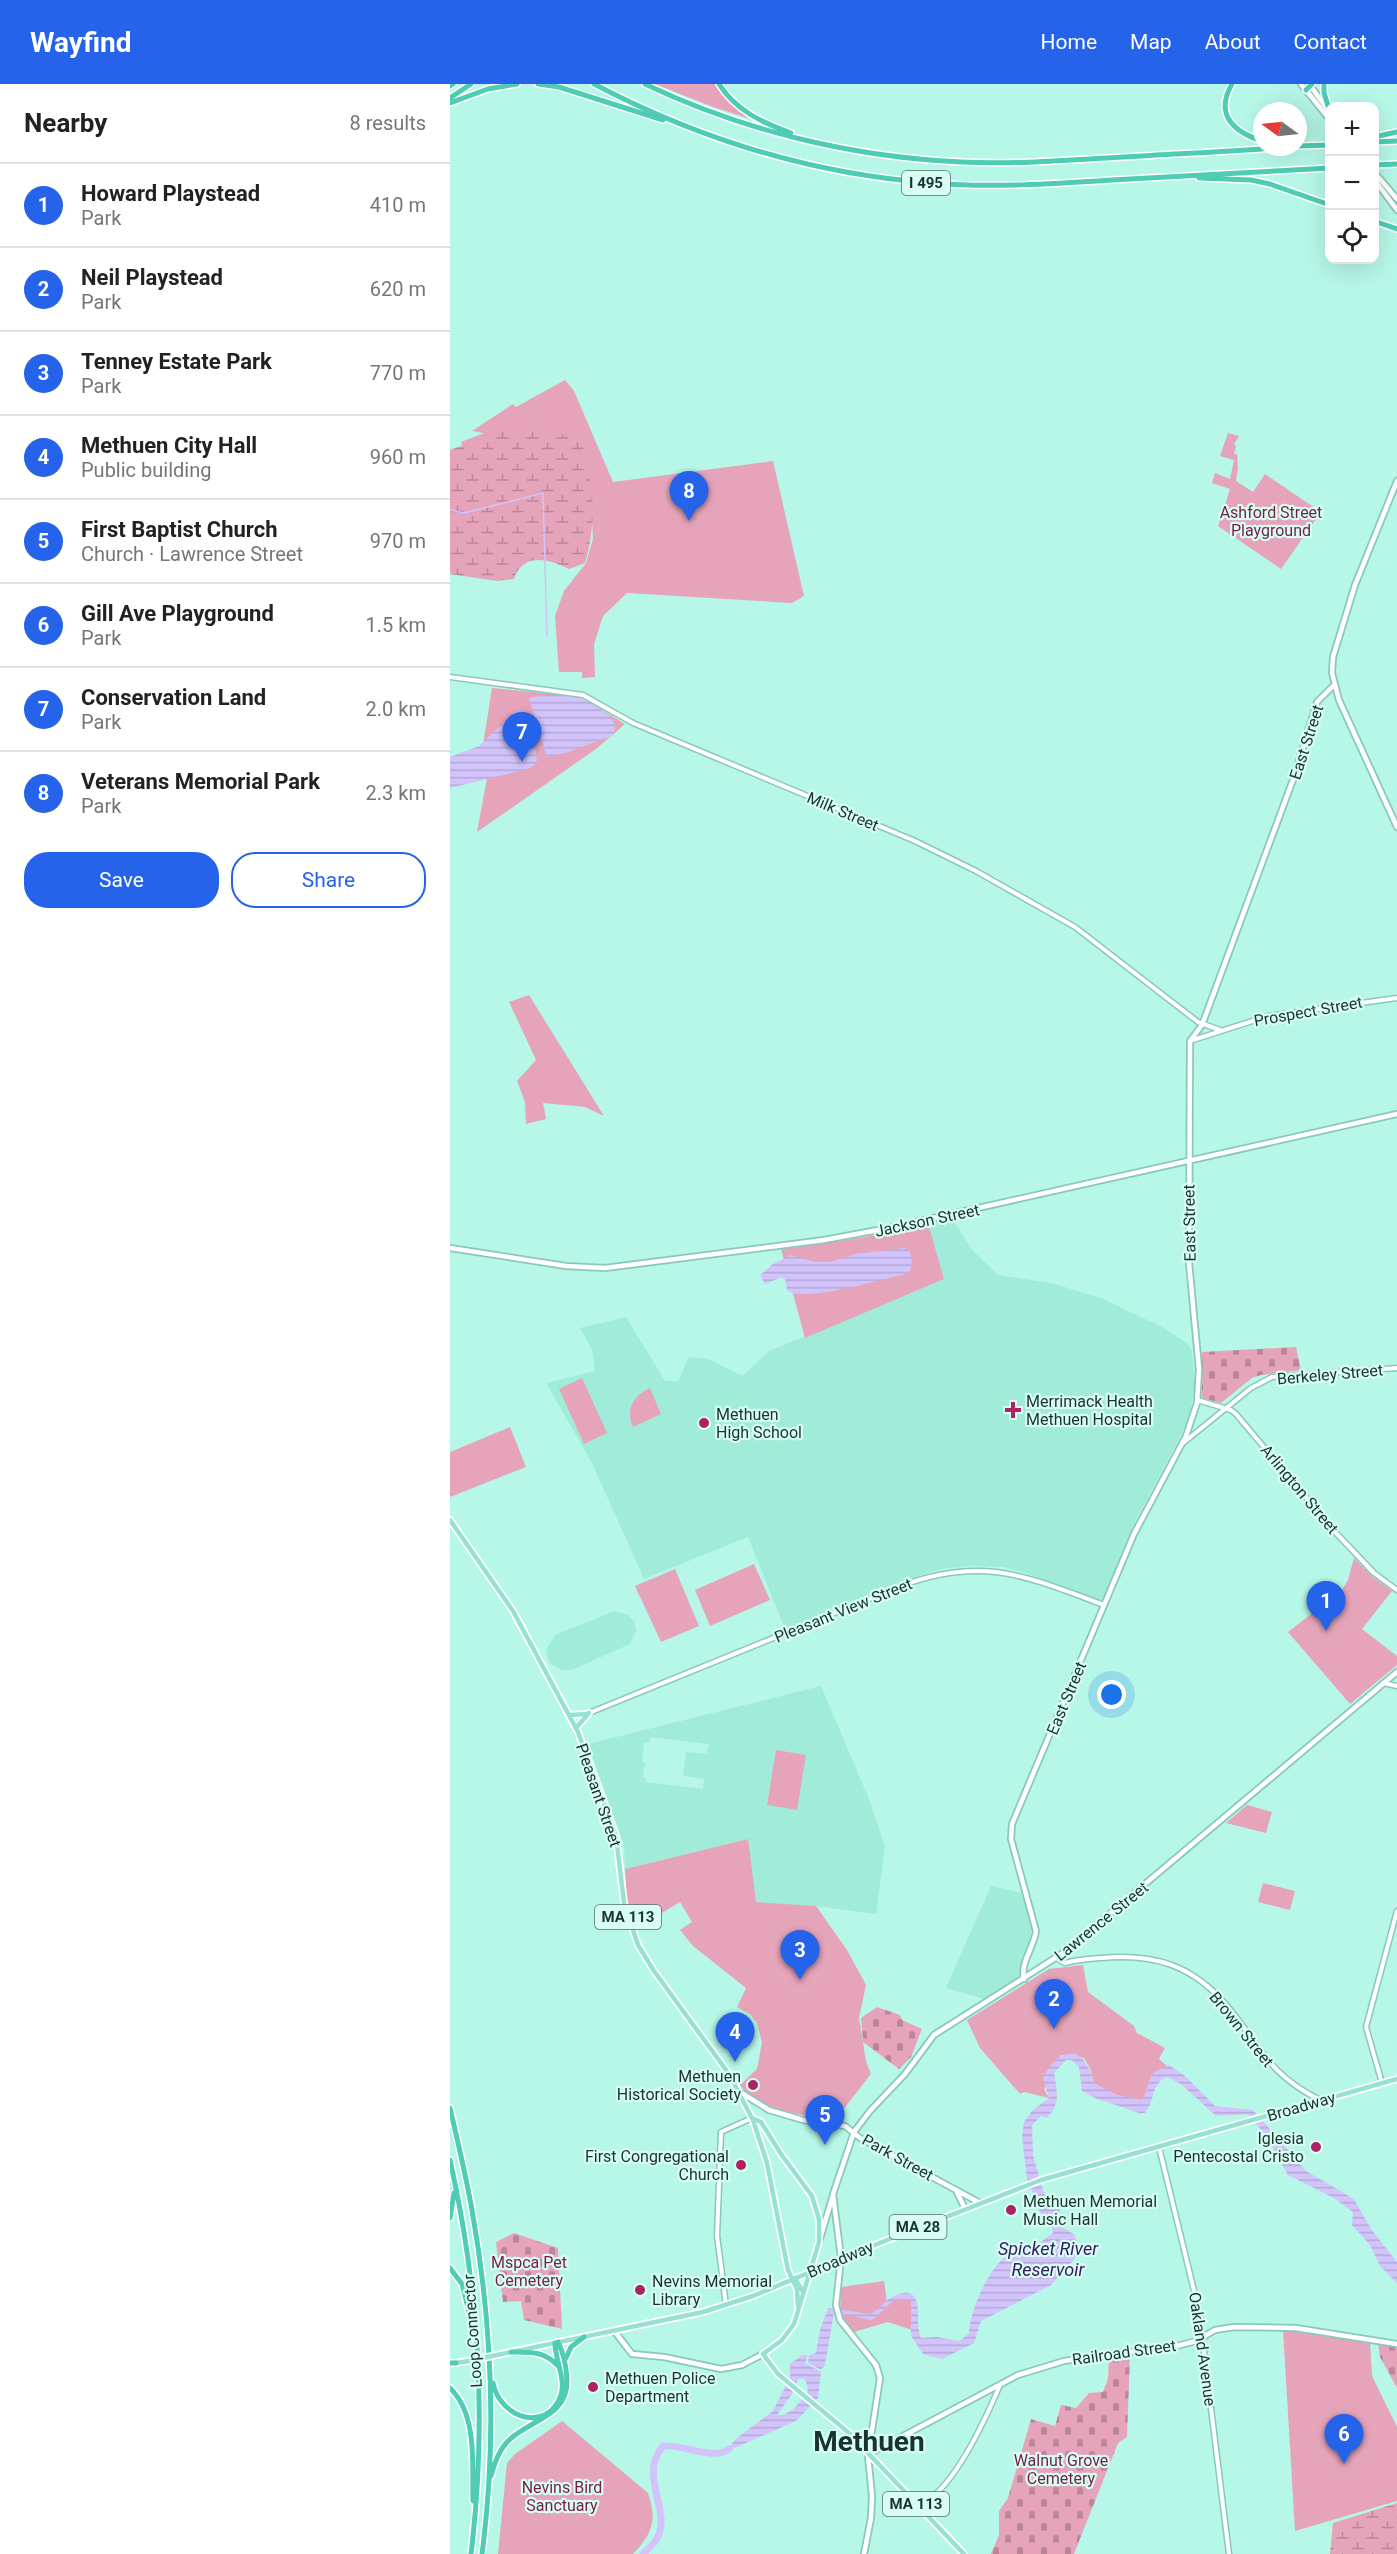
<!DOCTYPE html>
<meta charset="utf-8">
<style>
body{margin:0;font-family:Roboto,sans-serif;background:#f2f2f2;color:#222}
.controls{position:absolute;right:18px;top:18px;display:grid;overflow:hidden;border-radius:12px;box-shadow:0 6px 24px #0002}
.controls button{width:54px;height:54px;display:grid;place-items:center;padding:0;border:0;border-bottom:2px solid #e0e0e0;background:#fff;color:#222;font:30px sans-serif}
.compass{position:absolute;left:803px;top:18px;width:54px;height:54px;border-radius:50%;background:#fff;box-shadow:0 6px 24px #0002;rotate:285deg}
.you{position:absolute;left:662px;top:1611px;width:21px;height:21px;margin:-15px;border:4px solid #fff;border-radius:50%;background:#1a73e8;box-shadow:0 0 0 9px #1a73e833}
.badge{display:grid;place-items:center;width:39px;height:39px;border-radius:50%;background:#2563eb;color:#fff;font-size:20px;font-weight:700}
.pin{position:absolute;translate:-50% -50px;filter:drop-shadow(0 2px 3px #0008)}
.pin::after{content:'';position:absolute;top:32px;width:21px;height:18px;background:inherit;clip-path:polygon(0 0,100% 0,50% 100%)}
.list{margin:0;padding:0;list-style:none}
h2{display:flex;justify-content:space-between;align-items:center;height:78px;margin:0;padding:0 24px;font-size:26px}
h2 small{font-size:20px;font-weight:400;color:#767676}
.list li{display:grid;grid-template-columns:39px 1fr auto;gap:18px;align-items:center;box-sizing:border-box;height:84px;padding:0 24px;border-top:2px solid #e0e0e0}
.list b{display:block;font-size:22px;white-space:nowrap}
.list p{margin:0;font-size:20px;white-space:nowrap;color:#767676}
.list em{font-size:20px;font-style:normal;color:#767676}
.actions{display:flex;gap:12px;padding:18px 24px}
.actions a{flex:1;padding:14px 0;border:2px solid #2563eb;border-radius:24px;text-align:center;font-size:21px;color:#2563eb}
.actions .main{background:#2563eb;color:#fff}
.icon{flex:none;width:33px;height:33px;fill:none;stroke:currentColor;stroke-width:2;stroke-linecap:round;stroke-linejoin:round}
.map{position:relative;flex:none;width:947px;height:2470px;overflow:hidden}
header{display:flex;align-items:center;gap:36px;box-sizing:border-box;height:84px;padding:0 30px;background:#2563eb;color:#fff}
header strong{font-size:28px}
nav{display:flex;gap:33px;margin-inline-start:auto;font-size:21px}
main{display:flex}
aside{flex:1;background:#fff}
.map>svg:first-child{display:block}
.built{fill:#a1ecd9;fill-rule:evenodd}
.green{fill:#e6a4ba}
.wetland{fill:url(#wetland-marsh)}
.cemetery{fill:url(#cemetery-stones)}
.water{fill:url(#water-rules);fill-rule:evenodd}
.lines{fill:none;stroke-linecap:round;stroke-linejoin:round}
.stream{stroke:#d2c3fa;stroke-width:1.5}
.river{stroke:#d2c3fa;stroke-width:7}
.tertiary-casing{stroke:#89c9b9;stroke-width:7}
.secondary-casing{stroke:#89c9b9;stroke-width:8}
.primary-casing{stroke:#fff;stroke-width:8}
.motorway-casing{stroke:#fff;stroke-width:8}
.tertiary{stroke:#fff;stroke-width:4}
.secondary{stroke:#fff;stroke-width:4.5}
.primary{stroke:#95e1d2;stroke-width:4.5}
.motorway{stroke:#4ecdb4;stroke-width:5}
.primary-bridge-casing{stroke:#fff;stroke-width:8;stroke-linecap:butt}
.primary-bridge{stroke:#95e1d2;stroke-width:4.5}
.poi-dot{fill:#ac2263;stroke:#d8fef4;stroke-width:2}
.labels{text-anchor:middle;stroke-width:4.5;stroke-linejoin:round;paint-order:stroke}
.shield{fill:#d8fef4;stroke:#527069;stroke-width:1.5}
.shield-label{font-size:15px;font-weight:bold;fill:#19332d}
.park-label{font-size:16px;fill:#761e45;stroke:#d8fef4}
.street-label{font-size:16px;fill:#19332d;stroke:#d8fef4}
.poi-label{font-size:16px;fill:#19332d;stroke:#d8fef4;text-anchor:start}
.water-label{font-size:18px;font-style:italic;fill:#381865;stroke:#d8fef4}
.town-label{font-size:28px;font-weight:bold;fill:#19332d;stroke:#d8fef4}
</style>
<header>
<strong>Wayfind</strong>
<nav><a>Home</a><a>Map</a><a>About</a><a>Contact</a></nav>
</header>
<main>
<aside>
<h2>Nearby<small>8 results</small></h2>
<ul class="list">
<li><span class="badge">1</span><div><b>Howard Playstead</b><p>Park</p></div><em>410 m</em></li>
<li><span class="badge">2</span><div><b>Neil Playstead</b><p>Park</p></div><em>620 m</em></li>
<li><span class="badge">3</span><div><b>Tenney Estate Park</b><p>Park</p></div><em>770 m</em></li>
<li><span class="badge">4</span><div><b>Methuen City Hall</b><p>Public building</p></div><em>960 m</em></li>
<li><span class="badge">5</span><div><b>First Baptist Church</b><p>Church · Lawrence Street</p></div><em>970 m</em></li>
<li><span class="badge">6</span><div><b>Gill Ave Playground</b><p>Park</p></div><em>1.5 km</em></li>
<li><span class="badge">7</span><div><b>Conservation Land</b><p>Park</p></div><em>2.0 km</em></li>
<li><span class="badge">8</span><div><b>Veterans Memorial Park</b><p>Park</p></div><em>2.3 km</em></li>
</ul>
<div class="actions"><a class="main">Save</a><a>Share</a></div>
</aside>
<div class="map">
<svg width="947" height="2470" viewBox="0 0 947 2470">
<defs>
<pattern id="wetland-marsh" width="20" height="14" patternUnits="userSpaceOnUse" patternTransform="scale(1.5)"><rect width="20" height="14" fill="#e6a4ba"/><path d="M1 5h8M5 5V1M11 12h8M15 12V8" fill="none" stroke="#ba8698"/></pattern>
<pattern id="cemetery-stones" width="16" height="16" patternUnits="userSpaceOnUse" patternTransform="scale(1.5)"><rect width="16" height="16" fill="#e6a4ba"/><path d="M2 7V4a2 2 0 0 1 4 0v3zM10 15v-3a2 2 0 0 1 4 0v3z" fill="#ba8698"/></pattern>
<pattern id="water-rules" width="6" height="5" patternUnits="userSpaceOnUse" patternTransform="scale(1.5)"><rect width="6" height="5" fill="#d2c3fa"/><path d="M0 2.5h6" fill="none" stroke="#b4a8d7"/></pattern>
</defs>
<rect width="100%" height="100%" fill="#b6f7e7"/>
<path class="built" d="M 502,1134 L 522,1166 L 548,1191 L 601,1199 L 651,1214 L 712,1243 L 738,1260 L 742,1267 L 745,1297 L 740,1334 L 686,1436 L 653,1517 L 579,1490 L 553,1483 L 518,1482 L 491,1485 L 453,1497 L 335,1545 L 298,1453 L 194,1495 L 142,1379 L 96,1299 L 145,1287 L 142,1266 L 130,1244 L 176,1233 L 215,1297 L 228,1297 L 239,1273 L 258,1275 L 293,1292 L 319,1267 L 494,1195 L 478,1139 Z
M 165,1527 L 178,1531 L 184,1538 L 186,1547 L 180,1560 L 122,1586 L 112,1586 L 101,1580 L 98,1575 L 96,1566 L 105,1551 Z
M 371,1602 L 419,1715 L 435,1762 L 426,1830 L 366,1822 L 304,1819 L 298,1755 L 175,1785 L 174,1762 L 138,1660 ZM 201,1653 L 259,1660 L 257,1670 L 236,1668 L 233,1692 L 254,1695 L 253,1705 L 196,1698 L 196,1694 L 193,1694 L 195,1678 L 192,1678 L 194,1659 L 199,1659 Z
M 541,1802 L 573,1809 L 582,1846 L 568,1894 L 534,1915 L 496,1904 Z"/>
<path class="green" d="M 205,0 L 267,0 L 274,13 L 304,36 L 263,23 Z
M 115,296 L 124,307 L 163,398 L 323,377 L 354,512 L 342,519 L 177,509 L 153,532 L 144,560 L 145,593 L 132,594 L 132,588 L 109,588 L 105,532 L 114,507 L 136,479 L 143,455 L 140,402 L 35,419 L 11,358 L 34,349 L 22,347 L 63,320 L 66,323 Z
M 778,349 L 789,352 L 784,360 L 786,362 L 784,370 L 787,370 L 788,384 L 786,397 L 803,408 L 815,390 L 871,428 L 831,485 L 768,442 L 780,405 L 762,399 L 765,389 L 780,395 L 784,376 L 770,372 Z
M 42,604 L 123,612 L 137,617 L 175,640 L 146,665 L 27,748 L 37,694 L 20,667 L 33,661 Z
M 79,911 L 154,1032 L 135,1023 L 93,1019 L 96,1035 L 76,1040 L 75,1018 L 67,997 L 86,976 L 59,918 Z
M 478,1139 L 494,1195 L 355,1254 L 331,1165 L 415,1153 Z
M 132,1294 L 157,1349 L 134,1360 L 109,1305 Z
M 200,1304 L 211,1330 L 183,1343 C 175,1325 183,1312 200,1304 Z
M 60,1343 L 76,1383 L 0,1413 L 0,1368 Z
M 904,1474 L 923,1493 L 942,1507 L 912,1545 L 947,1572 L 947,1581 L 900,1620 L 838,1548 L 892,1506 L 898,1496 Z
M 304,1480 L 320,1516 L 260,1542 L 245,1506 Z
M 225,1485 L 249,1542 L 211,1558 L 185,1502 Z
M 326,1666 L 356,1671 L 347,1726 L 317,1721 Z
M 797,1721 L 822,1728 L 816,1749 L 776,1739 Z
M 298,1755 L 306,1818 L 366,1822 L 397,1866 L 416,1901 L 409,1934 L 416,1977 L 421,1990 L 385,2036 C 352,2031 312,2028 290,2001 L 307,1985 L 312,1958 L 307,1939 L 300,1930 L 287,1923 L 296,1904 L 243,1862 L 230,1846 L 242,1838 L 230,1818 L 187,1844 L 177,1820 L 175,1785 Z
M 813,1799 L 845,1807 L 840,1826 L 808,1818 Z
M 633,1881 L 638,1908 L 684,1942 L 687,1949 L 715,1964 L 709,1975 L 717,1982 L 702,1990 L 693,2016 C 676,2016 658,2009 644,1999 L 640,1984 L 634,1974 L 611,1971 L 594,2005 L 599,2014 L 574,2008 L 570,2010 L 530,1964 L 517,1936 L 599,1885 Z
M 434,2197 L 437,2218 L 452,2211 L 464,2217 L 462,2246 L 438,2238 L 404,2248 L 390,2230 L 391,2203 Z
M 833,2246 L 920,2259 L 922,2292 L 947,2343 L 947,2417 L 845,2447 Z
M 112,2337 L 198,2409 C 207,2436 203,2449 183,2470 L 48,2470 L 57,2379 L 65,2370 Z"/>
<path class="wetland" d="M 92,344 L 131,356 C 144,395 147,440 135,479 L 119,485 C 99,475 73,468 64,495 L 47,497 L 0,490 L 0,366 L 53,347 Z
M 947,2419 L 947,2470 L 880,2470 L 883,2439 Z"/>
<path class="cemetery" d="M 846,1263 L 851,1286 L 811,1291 L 802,1294 L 771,1319 L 752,1314 L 752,1268 Z
M 427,1923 L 450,1931 L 452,1936 L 472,1945 L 461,1973 L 449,1985 L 413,1958 L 411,1934 Z
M 64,2149 L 108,2164 L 112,2245 L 74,2236 L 71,2217 L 53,2218 L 46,2158 Z
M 928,2259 L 947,2262 L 947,2304 L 930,2273 Z
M 680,2271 L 677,2353 L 668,2359 L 624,2470 L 541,2470 L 549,2451 L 549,2427 L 558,2414 L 581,2335 L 605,2342 L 611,2321 L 626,2324 L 639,2309 L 653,2308 L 658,2295 L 659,2274 Z"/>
<path class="water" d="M 95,611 L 123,612 L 141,618 L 161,633 L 165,641 L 164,651 L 115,669 L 97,673 L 79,614 Z
M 69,624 L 85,661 L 87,679 L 78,685 L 0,704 L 0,673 L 29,662 Z
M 455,1164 L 460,1167 C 462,1176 463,1184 457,1190 C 434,1194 351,1220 337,1206 L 335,1195 L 332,1193 L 315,1200 L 310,1191 L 323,1180 L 340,1171 L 365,1178 L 380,1178 L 405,1170 Z
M 624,1969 C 637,1976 640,1985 644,1999 L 667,2011 L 693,2016 L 702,1990 L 719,1981 L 735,1992 L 765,2022 L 803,2026 L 856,2087 L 904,2115 L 921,2145 L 947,2178 L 947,2199 L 930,2182 L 920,2161 L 902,2141 L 903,2128 L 884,2114 L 838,2091 L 818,2054 L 798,2030 L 766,2032 L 731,2000 L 717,1993 C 700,2000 706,2016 695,2029 L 689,2029 L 645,2014 L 632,2007 L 629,1983 L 622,1976 L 616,1976 L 604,1989 C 607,2008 611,2021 596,2034 L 591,2032 L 582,2041 L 583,2071 L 594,2110 L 599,2113 L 602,2120 L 608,2120 L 610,2126 L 607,2133 L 613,2144 L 625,2151 L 628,2171 L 601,2201 L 531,2237 L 524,2259 L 492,2275 L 473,2270 L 461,2252 L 461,2217 C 443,2207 435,2229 421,2236 L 384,2228 L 375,2281 L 371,2286 L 358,2279 L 359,2271 L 366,2269 L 370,2246 L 378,2224 L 420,2230 C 429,2226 434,2217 442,2213 C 479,2195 463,2240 471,2254 L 487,2253 L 510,2257 L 519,2249 C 520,2225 540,2181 561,2168 C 567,2165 574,2166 579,2164 C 589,2161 595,2154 603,2149 L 601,2140 L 592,2133 L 577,2095 L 572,2053 L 574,2038 L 583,2026 L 599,2014 L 593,1994 C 601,1979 606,1971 624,1969 Z
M 352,2271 L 357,2271 L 355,2282 L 357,2280 L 371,2288 L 368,2314 L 346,2337 L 273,2369 L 288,2353 L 323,2327 L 340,2294 L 340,2280 ZM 352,2294 L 356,2297 L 358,2307 C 351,2317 340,2333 327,2331 L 342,2310 L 348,2295 Z"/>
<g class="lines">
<path class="stream" d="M 0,426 L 14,429 L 93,409 L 97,553"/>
<path class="river" d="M 193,2470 C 197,2466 203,2461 206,2456 C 224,2429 187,2392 213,2362 C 234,2360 263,2377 279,2365"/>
<g class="tertiary-casing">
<path id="tertiary" d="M 0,593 L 133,611 L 183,639 L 465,757 L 526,787 L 625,843 L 748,938 L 770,946
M 740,957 L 818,932 L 947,914
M 747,1316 L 781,1326 L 786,1330 L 887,1450 L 924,1489 L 947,1506
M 733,1359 L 801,1304 L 822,1293 L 947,1284
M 933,1599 L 947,1602
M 139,1629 L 451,1502 C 533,1471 578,1493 654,1521
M 606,1874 L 615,1879 C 626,1876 639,1875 651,1874 C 704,1869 743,1881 778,1923 C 812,1964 818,1990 870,2016
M 932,1999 L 916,1943 L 947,1827
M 709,2063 L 749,2227 L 779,2470
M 276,2221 L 267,2152 L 271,2048 L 302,2034
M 468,2422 C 503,2408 536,2334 550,2301"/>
</g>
<g class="secondary-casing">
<path id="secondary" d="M 851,0 L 880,36
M 859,0 L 880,29
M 924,88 L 947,115
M 924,95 L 947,126
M 947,397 L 905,501 L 883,573 L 882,589 L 889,616 L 947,743
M 0,1164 L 116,1182 L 155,1184 L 374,1156 L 439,1144 L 947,1030
M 574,1895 C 570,1879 584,1863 586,1847 L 561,1755 L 562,1740 L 684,1450 L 736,1352 L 747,1319 L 749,1285 L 739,1179 L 740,957 L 752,941 L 844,693 L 867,618 L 884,601
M 290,2008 L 319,2026 L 353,2036 L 395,2042 L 410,2054 L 530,2119
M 507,2108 L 515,2125
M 369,2158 L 383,2111
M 165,2248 L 182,2270 L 214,2273 L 271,2285 L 292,2281 L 313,2270
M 419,2370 L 568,2291 L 614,2277 L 667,2269 L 715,2265 L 746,2257 L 765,2246 L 784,2243 L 846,2244 L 947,2260
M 414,2470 L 421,2434 L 422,2412 L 418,2372 L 430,2294 L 426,2281 L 390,2236 L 386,2221 L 391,2174 L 383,2110 L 404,2048 L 420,2027 L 455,1990 L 484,1951 L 613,1869 L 947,1588"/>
</g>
<g class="primary-casing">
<path id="primary" d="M 0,1436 L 63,1527 L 128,1648 L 166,1752 L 174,1819 L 188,1861 L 204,1887 L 279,1990 L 303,2036 L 317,2079 L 338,2186 L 347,2205 L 348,2222
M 120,1631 L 136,1630
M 126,1644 L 139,1629
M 302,2034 L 311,2038 L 331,2070 L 362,2112 L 369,2135 L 369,2158 L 344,2240 L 332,2256 L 313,2270 L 328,2290 L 399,2349 L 514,2470
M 345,2194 L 353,2208
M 47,2271 L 253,2228 L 303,2212 L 432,2158 L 591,2096 L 947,1995
M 4,2279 L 19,2277"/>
</g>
<g class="motorway-casing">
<path id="motorway" d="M 88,0 L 109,3 L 213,36
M 144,0 C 249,55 362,90 481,99 C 541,104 602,100 662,96 C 735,92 807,88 880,84
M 195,0 C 293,47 403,73 511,78 C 571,81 632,75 692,72 C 741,69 789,67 837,63
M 269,0 C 285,26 313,39 341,49
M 782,0 C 764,31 784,48 812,57
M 874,0 L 874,9 L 880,28
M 0,2 L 3,0
M 856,6 L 862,0
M 0,14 L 21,0
M 0,19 L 38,5 L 67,0
M 924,53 L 947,48
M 924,58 L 947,57
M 848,62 L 880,61
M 924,81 L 947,80
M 749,94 L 801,96 L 820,100 L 880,121
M 924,137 L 947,145
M 0,2024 C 8,2058 16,2092 22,2126 C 42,2239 47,2356 32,2470
M 0,2076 C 29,2205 37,2339 21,2470
M 0,2134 L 4,2109
M 0,2184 L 12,2200 L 22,2240
M 61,2268 C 79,2268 94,2267 107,2281
M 116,2274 L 121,2263 L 134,2253
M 0,2279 L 6,2279
M 43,2299 C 50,2334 97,2350 111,2311 C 116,2294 105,2276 105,2259
M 0,2304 C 28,2331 22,2381 23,2417
M 41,2392 C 44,2380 48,2368 57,2358 C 79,2335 119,2334 117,2294 C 116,2281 114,2270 108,2258"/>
</g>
<use href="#tertiary" class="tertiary"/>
<use href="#secondary" class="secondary"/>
<use href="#primary" class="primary"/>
<use href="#motorway" class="motorway"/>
<g class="primary-bridge-casing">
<path id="primary-bridge" d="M 19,2277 L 47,2271"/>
</g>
<use href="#primary-bridge" class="primary-bridge"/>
</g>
<g class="poi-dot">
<path d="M560 1317h6v6h6v6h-6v6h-6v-6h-6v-6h6z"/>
<circle cx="254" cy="1339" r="6"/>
<circle cx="303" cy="2001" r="6"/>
<circle cx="866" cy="2063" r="6"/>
<circle cx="291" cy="2081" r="6"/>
<circle cx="561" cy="2126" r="6"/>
<circle cx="190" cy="2206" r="6"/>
<circle cx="143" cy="2303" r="6"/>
</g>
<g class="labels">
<g class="shield">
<rect x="452" y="87" width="48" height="24" rx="4.5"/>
<rect x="145" y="1821" width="66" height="24" rx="4.5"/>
<rect x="439.5" y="2131" width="57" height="24" rx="4.5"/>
<rect x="433" y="2408" width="66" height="24" rx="4.5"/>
</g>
<g class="shield-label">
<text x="476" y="104">I 495</text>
<text x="178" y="1838">MA 113</text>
<text x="468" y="2148">MA 28</text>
<text x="466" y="2425">MA 113</text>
</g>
<g class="park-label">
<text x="821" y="434">Ashford Street<tspan x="821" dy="18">Playground</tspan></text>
<text x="79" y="2184">Mspca Pet<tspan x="79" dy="18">Cemetery</tspan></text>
<text x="611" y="2382">Walnut Grove<tspan x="611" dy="18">Cemetery</tspan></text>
<text x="112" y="2409">Nevins Bird<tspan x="112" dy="18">Sanctuary</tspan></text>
</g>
<g class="street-label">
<text transform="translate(856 658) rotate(-72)" y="6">East Street</text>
<text transform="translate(393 727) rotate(23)" y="6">Milk Street</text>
<text transform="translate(858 927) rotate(-10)" y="6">Prospect Street</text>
<text transform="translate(477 1136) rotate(-12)" y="6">Jackson Street</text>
<text transform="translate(739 1139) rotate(-91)" y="6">East Street</text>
<text transform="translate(880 1290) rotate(-5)" y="6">Berkeley Street</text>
<text transform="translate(850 1405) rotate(50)" y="6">Arlington Street</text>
<text transform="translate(393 1526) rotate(-22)" y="6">Pleasant View Street</text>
<text transform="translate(616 1614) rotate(-67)" y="6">East Street</text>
<text transform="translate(149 1711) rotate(71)" y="6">Pleasant Street</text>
<text transform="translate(651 1837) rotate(-39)" y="6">Lawrence Street</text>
<text transform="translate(792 1945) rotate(51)" y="6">Brown Street</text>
<text transform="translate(851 2022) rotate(-16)" y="6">Broadway</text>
<text transform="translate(448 2073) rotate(29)" y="6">Park Street</text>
<text transform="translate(390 2175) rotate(-23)" y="6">Broadway</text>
<text transform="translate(22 2247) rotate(-94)" y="6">Loop Connector</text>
<text transform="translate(753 2265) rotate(82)" y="6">Oakland Avenue</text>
<text transform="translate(674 2268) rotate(-8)" y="6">Railroad Street</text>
</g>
<g class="poi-label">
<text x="576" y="1323">Merrimack Health<tspan x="576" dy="18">Methuen Hospital</tspan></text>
<text x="266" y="1336">Methuen<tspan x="266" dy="18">High School</tspan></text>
<text x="291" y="1998" text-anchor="end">Methuen<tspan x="291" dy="18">Historical Society</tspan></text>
<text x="854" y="2060" text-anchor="end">Iglesia<tspan x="854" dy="18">Pentecostal Cristo</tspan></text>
<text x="279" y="2078" text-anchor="end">First Congregational<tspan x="279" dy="18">Church</tspan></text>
<text x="573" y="2123">Methuen Memorial<tspan x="573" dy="18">Music Hall</tspan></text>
<text x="202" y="2203">Nevins Memorial<tspan x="202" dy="18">Library</tspan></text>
<text x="155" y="2300">Methuen Police<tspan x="155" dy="18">Department</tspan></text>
</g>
<g class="water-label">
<text x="598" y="2171">Spicket River<tspan x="598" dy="21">Reservoir</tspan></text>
</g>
<g class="town-label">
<text x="419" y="2367">Methuen</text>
</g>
</g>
</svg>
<div class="controls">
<button>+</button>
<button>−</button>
<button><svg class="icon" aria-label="locate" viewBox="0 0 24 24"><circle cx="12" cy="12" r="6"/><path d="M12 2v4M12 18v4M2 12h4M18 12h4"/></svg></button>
</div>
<svg class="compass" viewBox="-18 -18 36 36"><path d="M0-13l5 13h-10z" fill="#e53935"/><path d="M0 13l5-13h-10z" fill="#767676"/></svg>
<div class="you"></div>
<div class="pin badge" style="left:876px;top:1547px">1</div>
<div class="pin badge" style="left:604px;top:1945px">2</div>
<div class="pin badge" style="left:350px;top:1896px">3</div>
<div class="pin badge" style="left:285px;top:1978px">4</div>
<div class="pin badge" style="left:375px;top:2061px">5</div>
<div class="pin badge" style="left:894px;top:2380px">6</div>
<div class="pin badge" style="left:72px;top:678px">7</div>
<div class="pin badge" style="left:239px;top:437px">8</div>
</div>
</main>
